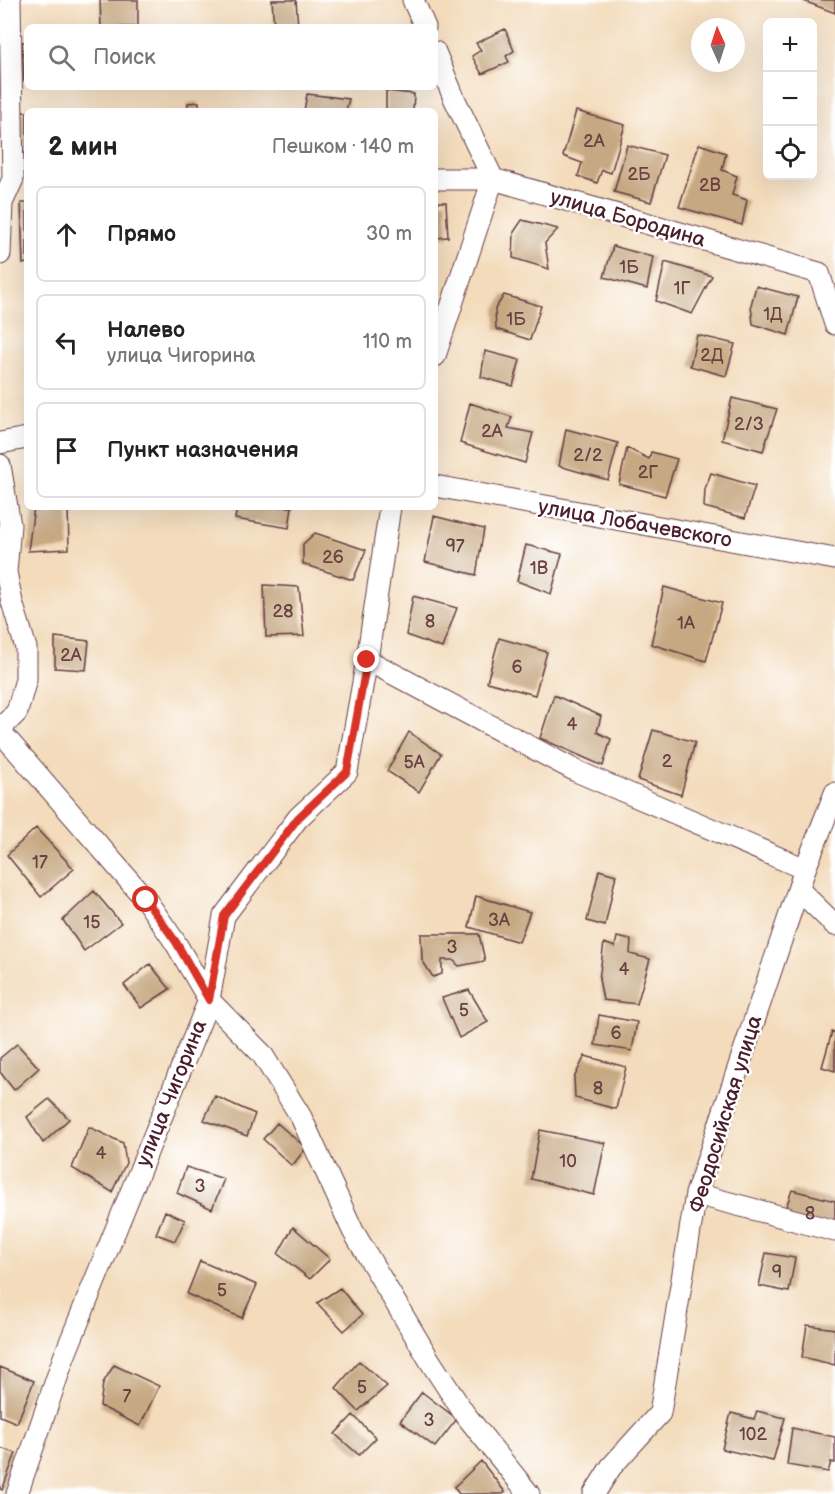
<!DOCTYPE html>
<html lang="ru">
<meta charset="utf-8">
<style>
body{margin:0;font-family:"Balsamiq Sans",sans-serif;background:#f2f2f2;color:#222}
.controls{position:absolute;right:18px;top:18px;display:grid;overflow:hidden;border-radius:9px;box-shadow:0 6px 24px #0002}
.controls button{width:54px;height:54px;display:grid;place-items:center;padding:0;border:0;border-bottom:2px solid #e0e0e0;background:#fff;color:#222;font:30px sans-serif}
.compass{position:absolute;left:691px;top:18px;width:54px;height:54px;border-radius:50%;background:#fff;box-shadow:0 6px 24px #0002;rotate:357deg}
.stop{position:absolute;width:18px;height:18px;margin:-14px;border:4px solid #d93025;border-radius:50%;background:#fff}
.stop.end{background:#d93025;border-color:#fff;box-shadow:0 2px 6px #0008}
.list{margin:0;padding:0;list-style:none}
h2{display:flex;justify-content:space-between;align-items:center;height:78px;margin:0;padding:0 24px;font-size:26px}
h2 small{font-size:20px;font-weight:400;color:#767676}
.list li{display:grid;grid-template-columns:39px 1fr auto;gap:18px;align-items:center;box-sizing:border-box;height:96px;margin:0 12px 12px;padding:0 12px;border:2px solid #e0e0e0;border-radius:9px}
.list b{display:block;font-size:22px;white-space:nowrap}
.list p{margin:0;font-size:20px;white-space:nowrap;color:#767676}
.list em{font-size:20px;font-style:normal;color:#767676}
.icon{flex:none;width:33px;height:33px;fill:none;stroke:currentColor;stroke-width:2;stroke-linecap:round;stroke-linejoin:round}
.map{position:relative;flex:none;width:835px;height:1494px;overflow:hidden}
.search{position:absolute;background:#fff;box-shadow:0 6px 24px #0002;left:24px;top:24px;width:414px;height:66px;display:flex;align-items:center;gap:15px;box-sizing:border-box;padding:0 21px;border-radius:9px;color:#767676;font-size:22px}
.panel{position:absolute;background:#fff;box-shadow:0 6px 24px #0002;left:24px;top:108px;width:414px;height:402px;border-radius:9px}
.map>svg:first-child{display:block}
.building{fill:#c6a882}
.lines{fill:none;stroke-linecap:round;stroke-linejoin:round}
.street-casing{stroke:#633b41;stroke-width:23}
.street{stroke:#fff;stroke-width:21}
.route{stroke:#d93025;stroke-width:8}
.labels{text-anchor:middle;stroke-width:5;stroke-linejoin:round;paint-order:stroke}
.number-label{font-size:18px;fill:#694141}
.street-label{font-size:21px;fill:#4a1f2b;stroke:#fff}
</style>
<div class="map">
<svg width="835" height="1494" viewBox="0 0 835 1494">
<rect width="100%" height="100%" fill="#fff"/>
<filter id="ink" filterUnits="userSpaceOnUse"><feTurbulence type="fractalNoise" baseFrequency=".0167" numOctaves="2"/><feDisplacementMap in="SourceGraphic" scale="12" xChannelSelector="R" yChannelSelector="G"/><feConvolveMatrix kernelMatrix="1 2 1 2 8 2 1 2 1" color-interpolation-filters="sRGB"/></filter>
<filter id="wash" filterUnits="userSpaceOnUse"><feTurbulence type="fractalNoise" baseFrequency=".008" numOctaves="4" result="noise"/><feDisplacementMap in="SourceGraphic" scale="24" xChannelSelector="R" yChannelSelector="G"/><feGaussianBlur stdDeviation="1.35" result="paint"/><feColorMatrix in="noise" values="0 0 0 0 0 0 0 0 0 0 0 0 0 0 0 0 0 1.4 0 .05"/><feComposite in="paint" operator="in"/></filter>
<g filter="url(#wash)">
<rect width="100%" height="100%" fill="#f3dbbb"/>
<g id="blocks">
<path class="building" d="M 100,0 L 138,0 L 138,27 L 101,27 Z
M 272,0 L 296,0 L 298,27 L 274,27 Z
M 801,0 L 835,0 L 835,13 Z
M 505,29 L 514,51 L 506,56 L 509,62 L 482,74 L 472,56 L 481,50 L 476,43 Z
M 22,42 L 27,42 L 27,81 L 24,81 Z
M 386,91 L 414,94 L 413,111 L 386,111 Z
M 307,94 L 349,99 L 346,111 L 304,111 Z
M 199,102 L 199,111 L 187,111 L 188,103 Z
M 576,111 L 625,125 L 611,173 L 602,170 L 597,183 L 578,176 L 582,163 L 563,156 Z
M 20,112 L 27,112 L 27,153 L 23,153 Z
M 699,144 L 726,153 L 722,170 L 737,176 L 732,195 L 747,200 L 742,225 L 679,207 Z
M 627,145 L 665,155 L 651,202 L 614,192 Z
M 435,202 L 446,202 L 448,237 L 435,238 Z
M 21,203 L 27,203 L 27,263 L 23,264 Z
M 522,220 L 558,229 L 545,243 L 549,269 L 513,258 L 514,232 Z
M 613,246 L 653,257 L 647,289 L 604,277 Z
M 665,262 L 712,276 L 692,314 L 656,301 Z
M 756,286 L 798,297 L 788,335 L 753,324 L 751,305 Z
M 504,295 L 541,306 L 530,340 L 496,329 L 495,309 Z
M 697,335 L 735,344 L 726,376 L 690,366 Z
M 485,351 L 520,360 L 513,386 L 481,377 Z
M 732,398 L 777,409 L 763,451 L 722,440 Z
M 470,403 L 512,417 L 508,428 L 533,433 L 525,463 L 460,443 Z
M 566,429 L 618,443 L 608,480 L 559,466 Z
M 627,448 L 649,459 L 651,452 L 677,459 L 665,496 L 619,484 Z
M 711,473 L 755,486 L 745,518 L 704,507 L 705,489 Z
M 34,507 L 68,507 L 69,549 L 28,551 Z
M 237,507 L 292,507 L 289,528 L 235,519 Z
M 434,516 L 484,529 L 476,575 L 425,562 Z
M 315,533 L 366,550 L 353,580 L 303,564 L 303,544 Z
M 526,545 L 562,554 L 551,594 L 517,581 Z
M 264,585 L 299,587 L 304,636 L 266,637 Z
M 664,587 L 722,603 L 706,661 L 651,644 Z
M 413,596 L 457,608 L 442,648 L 406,635 Z
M 55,637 L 89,641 L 86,670 L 55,668 Z
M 499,638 L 547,652 L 535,695 L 487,682 Z
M 554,695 L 601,716 L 597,732 L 611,739 L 603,766 L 540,738 Z
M 653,730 L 695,742 L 681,795 L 638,780 Z
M 409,732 L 441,754 L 419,792 L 387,771 Z
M 36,828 L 74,869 L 41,897 L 7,855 Z
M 599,870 L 616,875 L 605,926 L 587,921 Z
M 94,891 L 121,923 L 84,951 L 63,920 Z
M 476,896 L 530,912 L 519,942 L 469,927 Z
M 421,934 L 479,934 L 485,961 L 459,966 L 453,960 L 442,960 L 442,974 L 433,977 L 422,960 Z
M 617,937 L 631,940 L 630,954 L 650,959 L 637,1004 L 603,1000 L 599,979 L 604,943 L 615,947 Z
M 150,964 L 170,989 L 141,1008 L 124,985 Z
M 469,990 L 488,1022 L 459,1038 L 442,998 Z
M 599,1015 L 637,1022 L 632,1051 L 595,1045 Z
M 832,1032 L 835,1033 L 835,1071 L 822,1067 Z
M 17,1044 L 39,1068 L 14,1090 L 0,1072 L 0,1058 Z
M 585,1056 L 626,1067 L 616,1109 L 575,1098 L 574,1078 Z
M 215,1096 L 255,1114 L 247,1136 L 204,1120 Z
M 49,1099 L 69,1119 L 43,1143 L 27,1117 Z
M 277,1123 L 306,1148 L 292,1166 L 263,1139 Z
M 89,1127 L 123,1143 L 126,1163 L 112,1192 L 72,1168 Z
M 540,1130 L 605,1143 L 594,1195 L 531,1179 Z
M 186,1167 L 224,1179 L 212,1209 L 177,1193 Z
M 792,1190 L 835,1201 L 835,1240 L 780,1225 Z
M 165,1211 L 185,1220 L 175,1241 L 156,1234 Z
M 293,1227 L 330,1259 L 310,1279 L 278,1254 Z
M 766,1253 L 795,1258 L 789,1292 L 759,1286 Z
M 200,1261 L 257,1285 L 242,1318 L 187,1294 Z
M 340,1288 L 362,1315 L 344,1331 L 317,1303 Z
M 807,1325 L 835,1329 L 835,1365 L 802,1357 Z
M 359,1361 L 387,1386 L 358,1411 L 336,1388 Z
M 114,1365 L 159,1386 L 140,1426 L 100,1406 L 103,1383 Z
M 0,1367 L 34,1381 L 17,1423 L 0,1416 Z
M 422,1392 L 457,1419 L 435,1447 L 400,1421 Z
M 757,1411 L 785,1418 L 773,1461 L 722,1449 L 731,1413 L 754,1419 Z
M 353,1415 L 376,1438 L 359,1455 L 335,1434 Z
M 792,1428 L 835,1437 L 835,1463 L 831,1462 L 828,1472 L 787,1465 Z
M 0,1448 L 16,1453 L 2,1490 L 0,1489 Z
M 481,1461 L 505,1492 L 503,1494 L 459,1494 L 454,1487 Z"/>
</g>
</g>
<g filter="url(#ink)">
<use href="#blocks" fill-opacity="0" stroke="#633b41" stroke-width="1.5"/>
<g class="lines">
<g class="street-casing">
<path id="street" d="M 413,0 L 425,27
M 435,52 L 454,98 L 493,179 L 435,356
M 435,179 L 493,179 L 819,273 L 835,324
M 0,254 L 2,203 L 13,179 L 10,0
M 0,443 L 27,438
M 0,465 L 10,525 L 6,572 L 12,602 L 26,648 L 26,679 L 17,712 L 0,729
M 435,486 L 835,559
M 367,660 L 576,771 L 805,869
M 0,731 L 146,900 L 175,942 L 209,1000 L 262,1054 L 301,1117 L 353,1231 L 430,1361 L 464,1413 L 529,1494
M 799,890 L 835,925
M 696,1194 L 835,1231
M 17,1494 L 64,1357 L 209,1000 L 224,916 L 298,818 L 347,772 L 367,660 L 390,507
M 594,1494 L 611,1467 L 660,1413 L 696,1194 L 805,869 L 835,793"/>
</g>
<use href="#street" class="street"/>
</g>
</g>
<g class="lines" filter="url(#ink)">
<path class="route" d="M 146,900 L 176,942 L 209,1000 L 224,916 L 298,818 L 347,772 L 367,660"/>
</g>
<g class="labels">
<g class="number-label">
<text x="594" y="147">2А</text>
<text x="639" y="180">2Б</text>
<text x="710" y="191">2В</text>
<text x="629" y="273">1Б</text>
<text x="682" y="294">1Г</text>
<text x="773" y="320">1Д</text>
<text x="516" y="325">1Б</text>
<text x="712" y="361">2Д</text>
<text x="749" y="430">2/3</text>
<text x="492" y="437">2А</text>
<text x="588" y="461">2/2</text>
<text x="648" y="478">2Г</text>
<text x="455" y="552">97</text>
<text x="333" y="563">26</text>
<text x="539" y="574">1В</text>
<text x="283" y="617">28</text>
<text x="430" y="627">8</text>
<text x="686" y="629">1А</text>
<text x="71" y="661">2А</text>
<text x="517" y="673">6</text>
<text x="572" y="730">4</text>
<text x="667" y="767">2</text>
<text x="414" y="768">5А</text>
<text x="40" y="868">17</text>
<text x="499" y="926">3А</text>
<text x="92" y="928">15</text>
<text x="452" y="953">3</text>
<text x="624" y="975">4</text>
<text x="464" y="1016">5</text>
<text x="616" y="1039">6</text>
<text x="598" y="1094">8</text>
<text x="101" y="1159">4</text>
<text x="568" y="1167">10</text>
<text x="200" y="1192">3</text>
<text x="810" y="1219">8</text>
<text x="777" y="1278">9</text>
<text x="222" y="1296">5</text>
<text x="362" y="1393">5</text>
<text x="127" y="1402">7</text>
<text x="429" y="1426">3</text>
<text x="753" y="1440">102</text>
</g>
<g class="street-label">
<text transform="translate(628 218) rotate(16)" y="7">улица Бородина</text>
<text transform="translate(635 523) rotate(10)" y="7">улица Лобачевского</text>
<text transform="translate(171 1093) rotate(-68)" y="7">улица Чигорина</text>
<text transform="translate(725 1114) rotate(-73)" y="7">Феодосийская улица</text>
</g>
</g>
</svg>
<div class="controls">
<button>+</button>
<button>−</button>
<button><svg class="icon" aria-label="locate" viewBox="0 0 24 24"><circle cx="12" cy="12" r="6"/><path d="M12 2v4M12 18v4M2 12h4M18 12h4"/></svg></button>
</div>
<svg class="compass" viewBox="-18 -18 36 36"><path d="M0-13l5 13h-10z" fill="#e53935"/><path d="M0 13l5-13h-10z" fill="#767676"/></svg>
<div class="stop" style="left:146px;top:900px"></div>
<div class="stop end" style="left:367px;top:660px"></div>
<div class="search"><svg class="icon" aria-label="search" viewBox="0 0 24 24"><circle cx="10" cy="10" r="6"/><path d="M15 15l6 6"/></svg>Поиск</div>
<section class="panel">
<h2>2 мин<small>Пешком · 140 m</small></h2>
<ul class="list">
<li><svg class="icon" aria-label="ahead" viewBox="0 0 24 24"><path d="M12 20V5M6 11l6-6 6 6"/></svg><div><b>Прямо</b></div><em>30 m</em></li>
<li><svg class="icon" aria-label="left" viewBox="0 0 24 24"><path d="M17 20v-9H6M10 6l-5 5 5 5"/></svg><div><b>Налево</b><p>улица Чигорина</p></div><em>110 m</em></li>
<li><svg class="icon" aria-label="arrive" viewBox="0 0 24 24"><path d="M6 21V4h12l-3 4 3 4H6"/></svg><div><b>Пункт назначения</b></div></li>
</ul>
</section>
</div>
